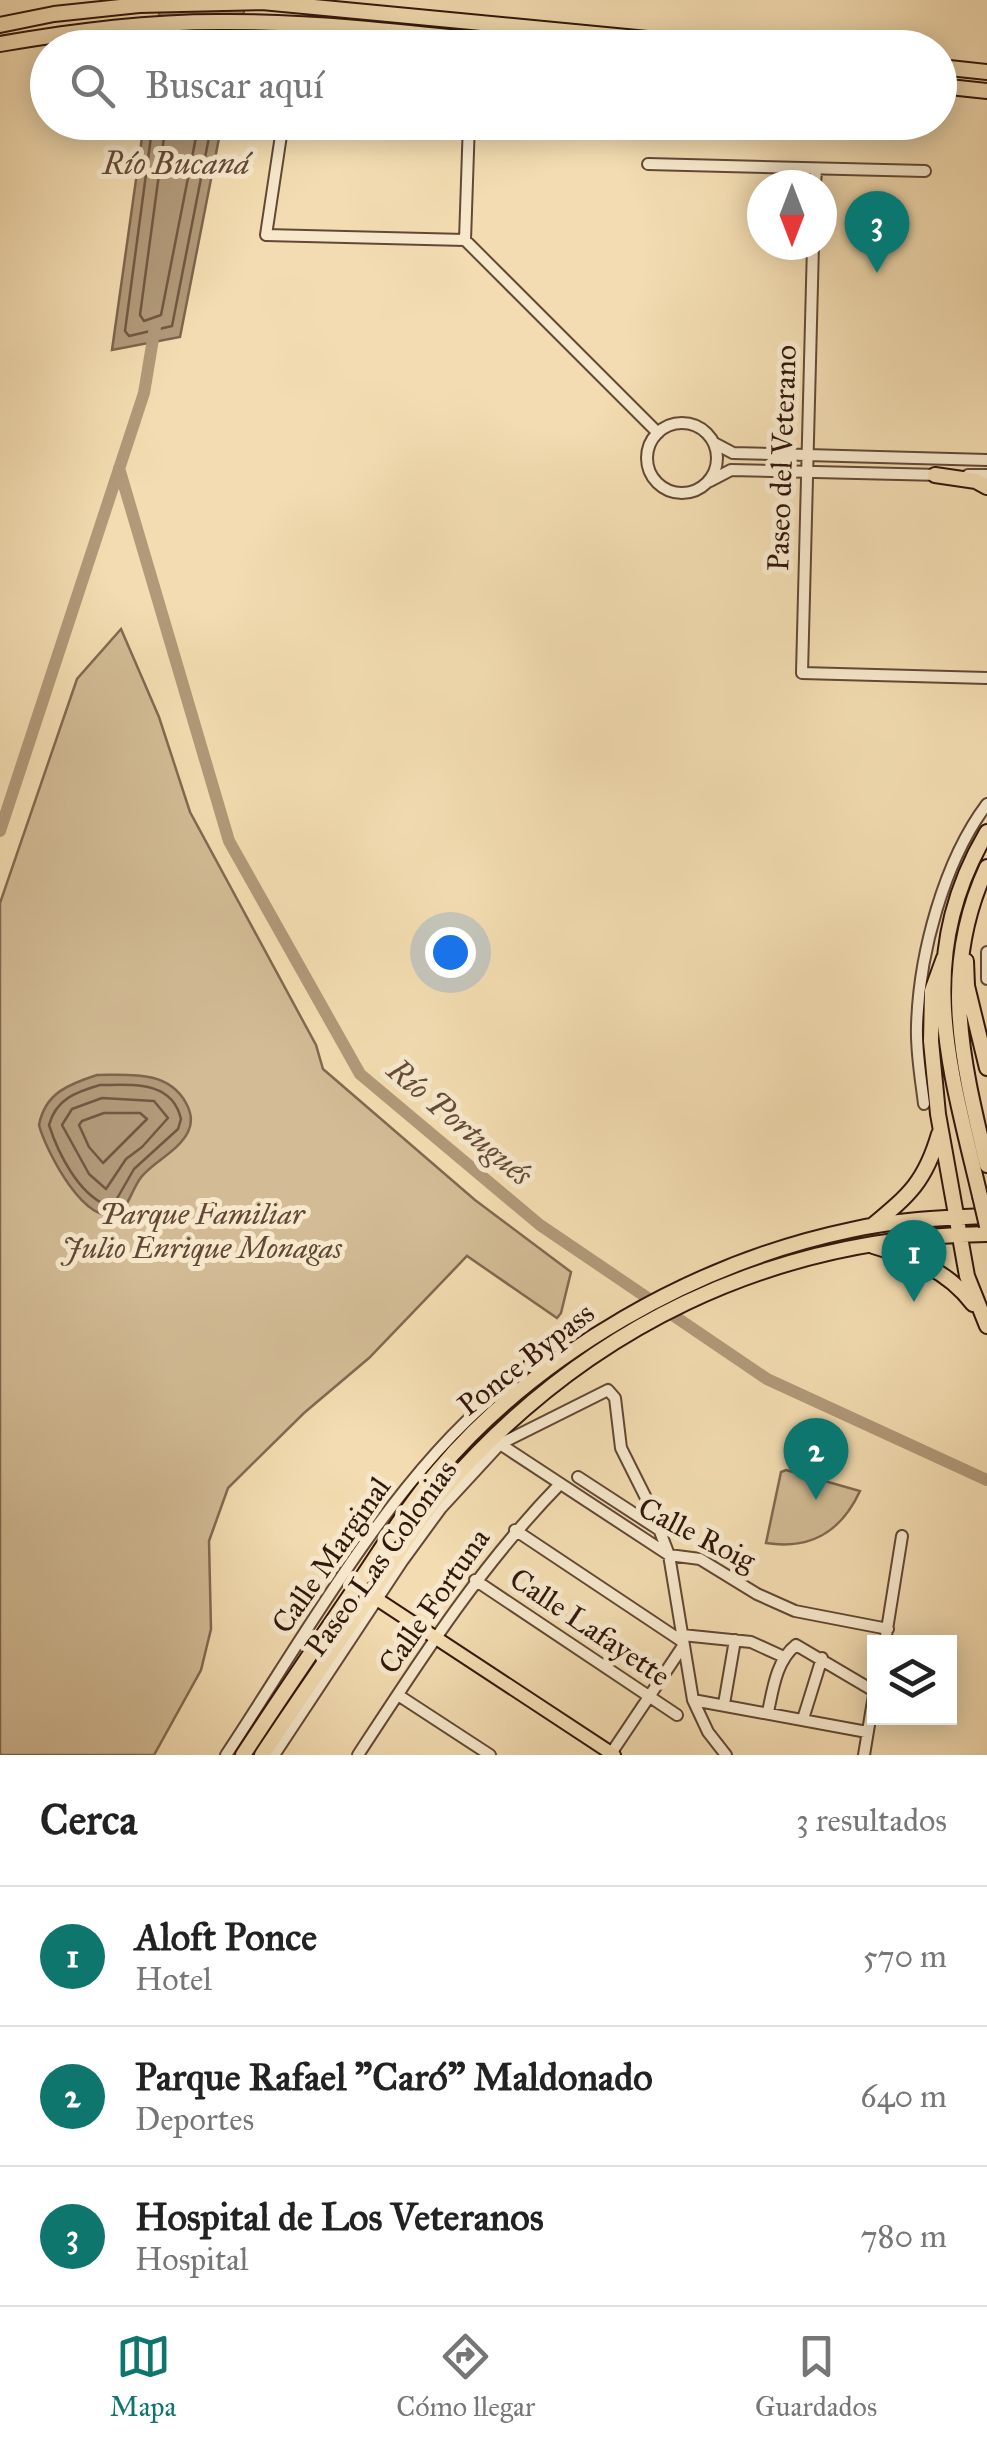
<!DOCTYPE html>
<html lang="es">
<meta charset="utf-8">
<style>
body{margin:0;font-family:"IM FELL Great Primer",serif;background:#f6f6f6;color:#222}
.controls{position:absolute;right:30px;bottom:30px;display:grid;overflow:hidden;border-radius:0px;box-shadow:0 5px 25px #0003}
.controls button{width:90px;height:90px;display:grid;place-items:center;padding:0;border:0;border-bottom:2px solid #e0e0e0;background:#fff;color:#222;font:50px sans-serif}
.compass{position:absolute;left:747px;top:170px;width:90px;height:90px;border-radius:50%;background:#fff;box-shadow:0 5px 25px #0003;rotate:180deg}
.you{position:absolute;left:450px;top:952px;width:35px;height:35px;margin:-25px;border:8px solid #fff;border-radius:50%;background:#1a73e8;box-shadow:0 0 0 15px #1a73e833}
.badge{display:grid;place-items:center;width:65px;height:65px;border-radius:50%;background:#0f766e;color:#fff;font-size:32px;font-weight:700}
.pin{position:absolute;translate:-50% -82px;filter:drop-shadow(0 2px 5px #0008)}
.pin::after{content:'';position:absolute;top:52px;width:35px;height:30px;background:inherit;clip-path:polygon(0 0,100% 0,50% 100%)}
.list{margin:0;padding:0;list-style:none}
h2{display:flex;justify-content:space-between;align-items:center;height:130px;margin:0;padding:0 40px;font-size:42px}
h2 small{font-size:32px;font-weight:400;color:#767676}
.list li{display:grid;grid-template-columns:65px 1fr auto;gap:30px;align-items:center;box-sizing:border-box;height:140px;padding:0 40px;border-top:2px solid #e0e0e0}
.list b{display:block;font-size:38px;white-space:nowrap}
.list p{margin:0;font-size:32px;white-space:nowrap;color:#767676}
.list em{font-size:32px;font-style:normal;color:#767676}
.icon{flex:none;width:55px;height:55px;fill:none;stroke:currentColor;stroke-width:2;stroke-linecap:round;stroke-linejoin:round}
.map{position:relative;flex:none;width:987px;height:1755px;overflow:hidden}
.search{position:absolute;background:#fff;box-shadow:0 5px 25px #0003;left:30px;right:30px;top:30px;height:110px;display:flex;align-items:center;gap:25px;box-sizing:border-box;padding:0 35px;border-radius:55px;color:#767676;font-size:38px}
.sheet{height:550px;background:#fff}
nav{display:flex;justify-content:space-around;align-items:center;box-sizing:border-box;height:140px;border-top:2px solid #e0e0e0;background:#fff;font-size:28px;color:#767676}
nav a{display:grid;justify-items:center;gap:5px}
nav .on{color:#0f766e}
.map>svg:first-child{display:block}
.green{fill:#d2bb95;stroke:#826950;stroke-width:2.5}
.water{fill:#b19979;stroke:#7e654d;stroke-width:2.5}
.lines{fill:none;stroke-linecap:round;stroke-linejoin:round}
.shore{stroke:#725842;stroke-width:2.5}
.river{stroke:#b19979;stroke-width:12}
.minor-casing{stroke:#624835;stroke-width:14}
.major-casing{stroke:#32170c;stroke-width:16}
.highway-casing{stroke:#32170c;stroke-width:18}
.minor{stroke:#f7e8cc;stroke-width:10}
.major{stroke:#f3dcb1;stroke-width:12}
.highway{stroke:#f3dcb1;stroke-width:14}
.highway-bridge-casing{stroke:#32170c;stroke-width:18;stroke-linecap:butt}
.highway-bridge{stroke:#f3dcb1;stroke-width:14}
.labels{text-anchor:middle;stroke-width:10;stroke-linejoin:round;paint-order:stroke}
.street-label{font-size:30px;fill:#32170c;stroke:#f7e8cc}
.park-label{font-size:30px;font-style:italic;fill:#624835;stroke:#f7e8cc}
.water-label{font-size:32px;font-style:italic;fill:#654b38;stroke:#f7e8cc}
</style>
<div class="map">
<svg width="987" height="1755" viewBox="0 0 987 1755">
<rect width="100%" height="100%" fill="#f3dcb1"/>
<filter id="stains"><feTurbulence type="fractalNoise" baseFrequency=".002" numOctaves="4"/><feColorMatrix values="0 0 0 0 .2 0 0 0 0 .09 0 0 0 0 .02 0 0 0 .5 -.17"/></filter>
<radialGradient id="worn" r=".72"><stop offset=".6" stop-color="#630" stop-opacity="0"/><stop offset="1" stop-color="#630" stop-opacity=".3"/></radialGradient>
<path class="green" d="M 121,629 L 159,717 L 190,812 L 316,1045 L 323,1069 L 475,1200 L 571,1272 L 561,1313 L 557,1318 L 467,1256 L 369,1358 L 304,1413 L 228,1488 L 209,1541 L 211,1629 L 201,1670 L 154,1755 L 0,1755 L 0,903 L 77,679 Z
M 786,1470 L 860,1491 C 841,1532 811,1550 766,1543 L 781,1472 Z"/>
<path class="water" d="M 161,0 L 246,0 L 237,47 L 155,48 Z
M 144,123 L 222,123 L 180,337 L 112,350 Z
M 97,1075 C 130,1075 168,1070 186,1103 C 191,1112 193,1122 188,1132 C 179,1150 157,1160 144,1174 C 133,1184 131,1204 119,1212 C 87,1232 45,1149 39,1125 C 45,1093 69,1084 97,1075 Z"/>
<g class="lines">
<path class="shore" d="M 153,122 L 125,331 L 129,336 L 172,326 L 212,122
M 166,122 L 140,315 L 144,321 L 161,315 L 199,122
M 100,1085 C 132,1085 172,1080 181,1119 L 178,1129 L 134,1169 L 115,1202 L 106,1205 C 78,1193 58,1153 49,1125 C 56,1099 76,1092 100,1085 Z
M 102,1098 L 154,1101 L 168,1118 L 142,1147 L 126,1159 L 106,1189 L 89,1174 L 62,1125 L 72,1109 Z
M 104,1113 L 140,1113 L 147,1119 L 103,1163 L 89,1147 L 79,1125 L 82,1121 Z"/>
<path class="river" d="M 119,468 L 229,841 L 360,1074 L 540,1225 L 767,1379 L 987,1480
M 0,831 L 144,393 L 155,327"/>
<g class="minor-casing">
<path id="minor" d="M 283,122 L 266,235 L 465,240
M 648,164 L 925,171
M 815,185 L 816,169
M 465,240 L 658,433
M 465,240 L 469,122
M 813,245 L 802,673 L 987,678
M647 458a35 35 0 1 1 70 0a35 35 0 1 1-70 0Z
M 714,443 L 733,453 L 987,460
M 968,475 L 987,475
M 710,481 L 731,470 L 941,475
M 987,952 L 987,979
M 924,1104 C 921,1079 916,1052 917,1026 C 919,954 944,861 987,804
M 500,1444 L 669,1555 L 700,1559 L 757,1594 L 795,1611 L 888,1629
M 578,1477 L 661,1531
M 515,1530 L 683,1642
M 475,1580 L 677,1715
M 682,1635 L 751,1642 L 784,1657
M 885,1642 L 902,1536
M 398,1695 L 490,1755
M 693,1700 L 867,1732
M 724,1704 L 735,1640
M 768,1712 C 773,1689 776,1661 796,1645 L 874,1691
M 803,1719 L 822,1658
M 226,1755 C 303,1639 388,1485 493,1397
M 274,1755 L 403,1560 L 441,1508 L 500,1444 L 608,1390 L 615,1398 L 621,1448 L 651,1508 L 669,1555 L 693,1700 L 708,1732 L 726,1755
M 358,1755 C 420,1660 480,1566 560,1484
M 610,1755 L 683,1646
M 864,1755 L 874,1695"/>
</g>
<g class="major-casing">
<path id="major" d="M 357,1586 L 614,1755"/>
</g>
<g class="highway-casing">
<path id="highway" d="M 0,25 L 54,14 L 139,5 L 262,2 L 741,48
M 0,44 C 76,31 152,21 229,22 C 337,22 444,37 551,48
M 940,67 L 987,72
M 940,86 L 987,91
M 935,475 L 976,481 L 987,487
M 987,867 C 939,970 962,1060 987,1165
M 944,958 L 932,991 L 931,1041 L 938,1114 L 967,1276 L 987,1326
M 966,961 L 967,986 L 987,1068
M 980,1196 C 949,1064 913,958 987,832
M 872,1226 C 909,1195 925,1182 939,1134
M 873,1246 C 913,1258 946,1269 973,1304
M 531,1365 L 556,1359
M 243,1755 C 282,1695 322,1637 362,1578 C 386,1542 409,1505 437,1472 C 538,1352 698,1262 851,1230 C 895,1220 942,1218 987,1216
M 262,1755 C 297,1702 333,1650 369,1598 C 393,1562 414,1525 442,1492 C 583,1328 770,1237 987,1234"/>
</g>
<use href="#minor" class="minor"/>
<use href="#major" class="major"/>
<use href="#highway" class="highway"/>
<g class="highway-bridge-casing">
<path id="highway-bridge" d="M 980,1196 L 987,1226"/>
</g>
<use href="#highway-bridge" class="highway-bridge"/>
</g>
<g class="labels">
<g class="street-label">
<text transform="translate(782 458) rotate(-88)" y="10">Paseo del Veterano</text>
<text transform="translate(526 1359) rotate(-38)" y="10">Ponce Bypass</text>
<text transform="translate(697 1534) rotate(27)" y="10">Calle Roig</text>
<text transform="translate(331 1555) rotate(-55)" y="10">Calle Marginal</text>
<text transform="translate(381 1558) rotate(-54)" y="10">Paseo Las Colonias</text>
<text transform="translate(434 1601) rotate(-55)" y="10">Calle Fortuna</text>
<text transform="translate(590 1627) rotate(34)" y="10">Calle Lafayette</text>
</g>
<g class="park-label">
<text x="202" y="1224">Parque Familiar<tspan x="202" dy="34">Julio Enrique Monagas</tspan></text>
</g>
<g class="water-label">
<text x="176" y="174">Río Bucaná</text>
<text transform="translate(460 1122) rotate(40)" y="11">Río Portugués</text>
</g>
</g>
<rect width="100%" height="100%" filter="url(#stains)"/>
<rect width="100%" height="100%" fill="url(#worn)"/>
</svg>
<div class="controls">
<button><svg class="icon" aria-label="layers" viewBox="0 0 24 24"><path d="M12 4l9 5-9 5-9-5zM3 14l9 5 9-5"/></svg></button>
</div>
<svg class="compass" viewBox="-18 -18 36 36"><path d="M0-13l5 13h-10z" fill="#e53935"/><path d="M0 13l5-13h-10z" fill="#767676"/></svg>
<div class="you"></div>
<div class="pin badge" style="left:914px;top:1302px">1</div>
<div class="pin badge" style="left:816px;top:1500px">2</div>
<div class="pin badge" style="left:877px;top:273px">3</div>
<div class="search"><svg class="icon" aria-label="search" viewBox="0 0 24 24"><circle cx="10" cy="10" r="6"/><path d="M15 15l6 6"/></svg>Buscar aquí</div>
</div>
<section class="sheet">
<h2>Cerca<small>3 resultados</small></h2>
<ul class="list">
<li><span class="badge">1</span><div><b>Aloft Ponce</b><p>Hotel</p></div><em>570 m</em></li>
<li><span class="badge">2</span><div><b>Parque Rafael &quot;Caró&quot; Maldonado</b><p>Deportes</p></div><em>640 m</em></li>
<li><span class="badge">3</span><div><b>Hospital de Los Veteranos</b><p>Hospital</p></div><em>780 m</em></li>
</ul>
</section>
<nav>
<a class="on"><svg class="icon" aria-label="map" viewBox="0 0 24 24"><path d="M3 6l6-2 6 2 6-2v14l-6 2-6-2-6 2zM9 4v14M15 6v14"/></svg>Mapa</a>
<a><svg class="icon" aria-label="directions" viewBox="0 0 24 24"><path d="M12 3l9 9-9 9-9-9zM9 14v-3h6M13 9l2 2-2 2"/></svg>Cómo llegar</a>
<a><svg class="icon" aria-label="saved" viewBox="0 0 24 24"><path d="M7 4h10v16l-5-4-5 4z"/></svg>Guardados</a>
</nav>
